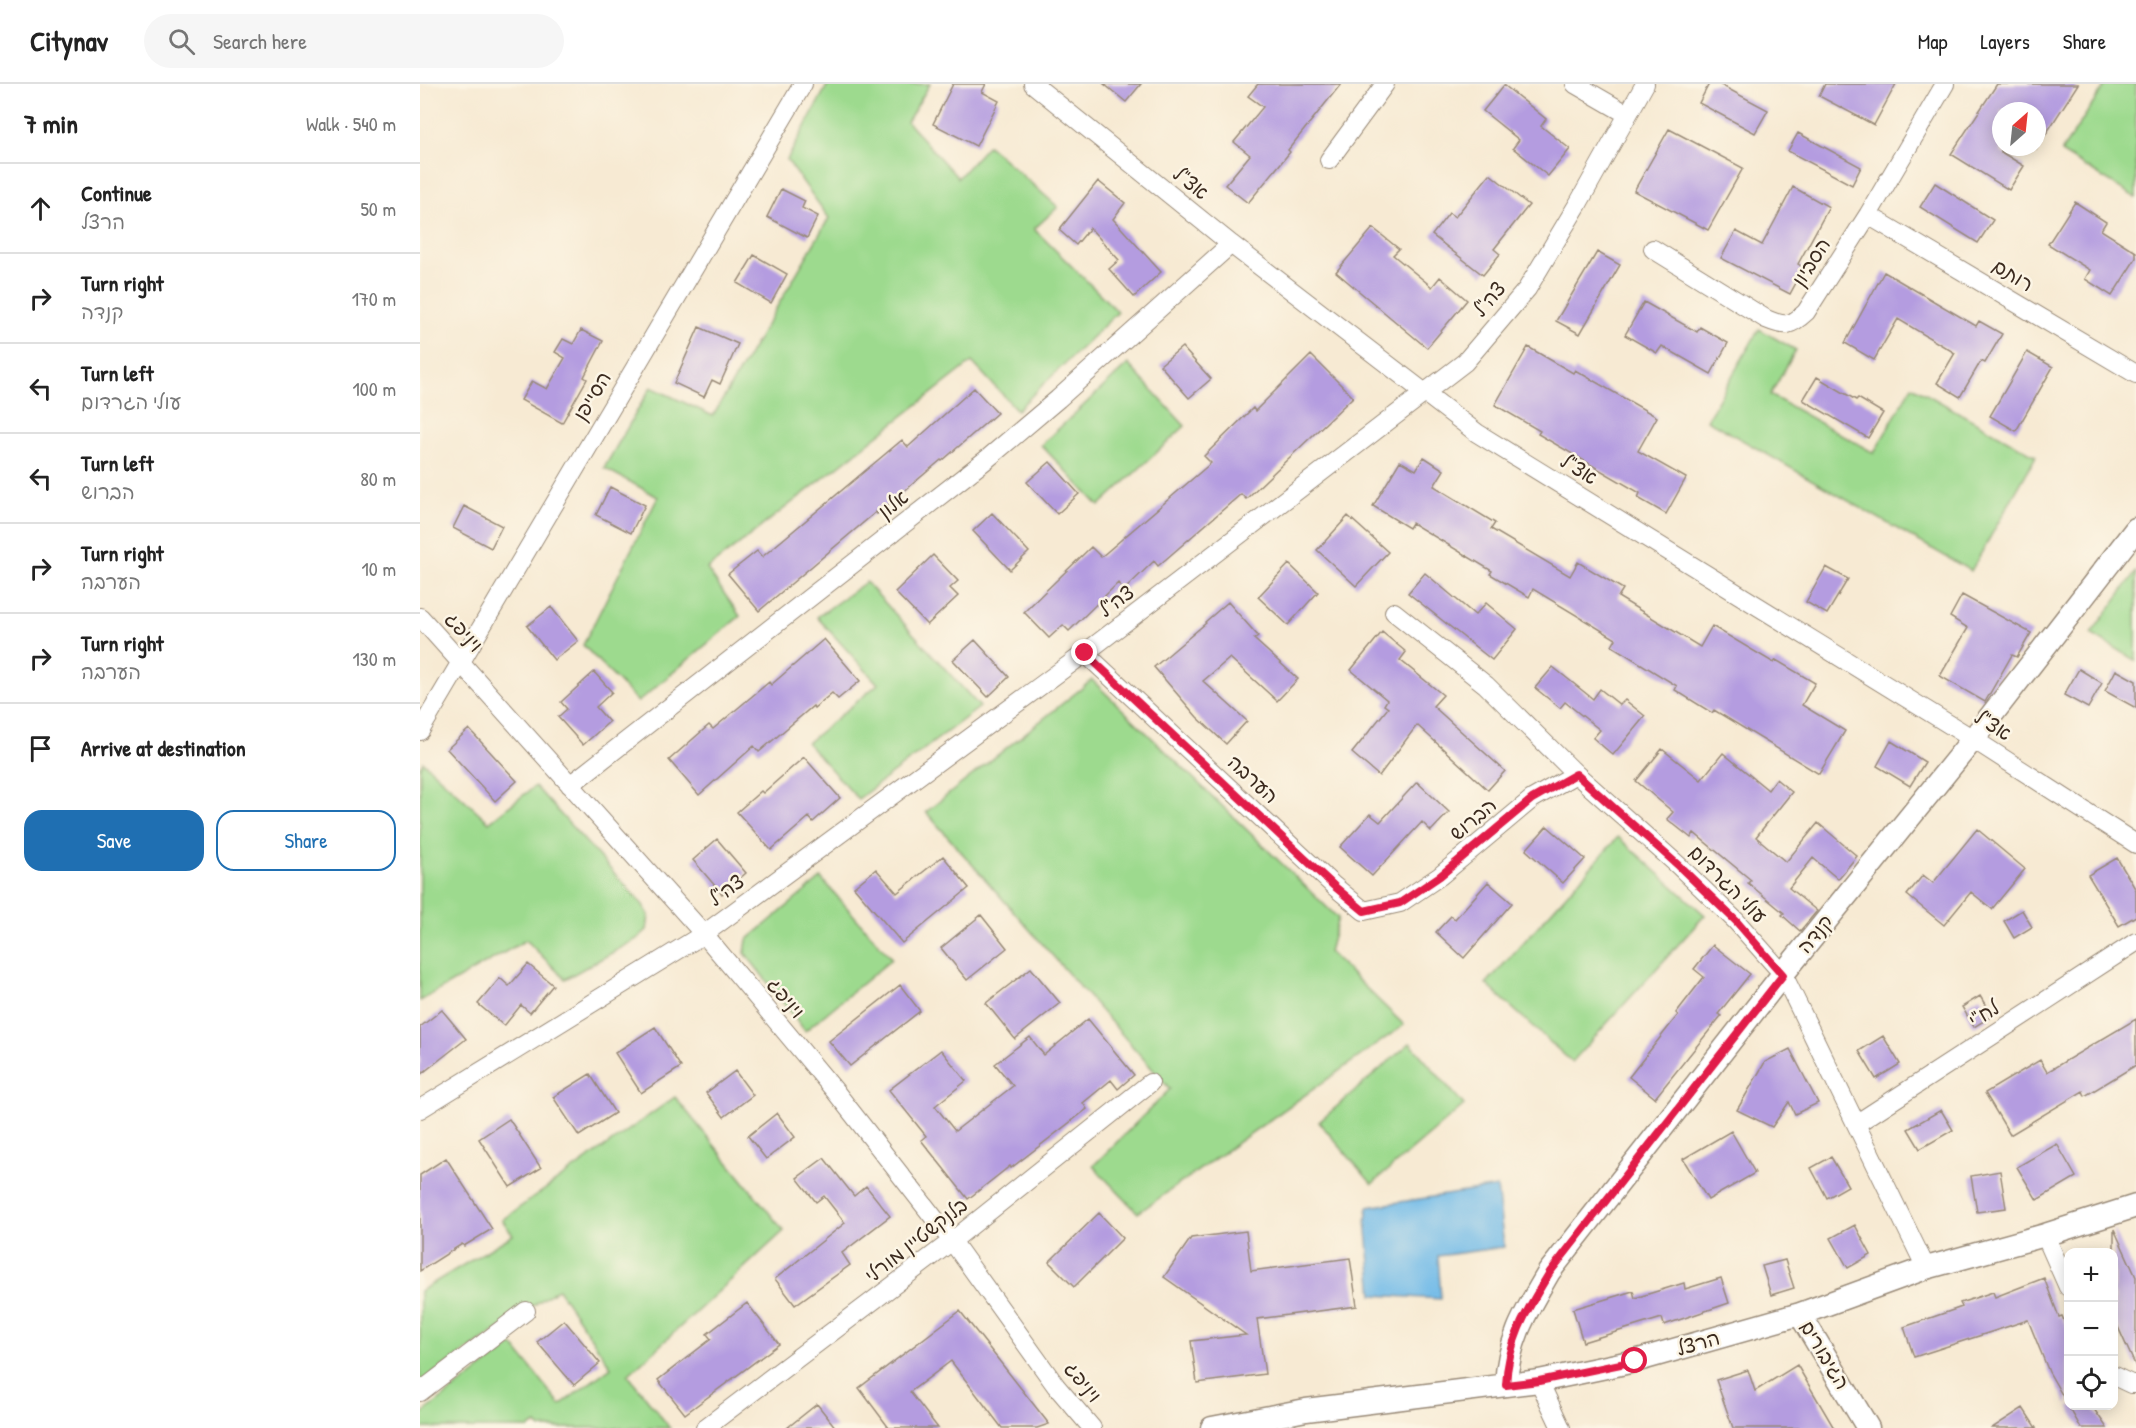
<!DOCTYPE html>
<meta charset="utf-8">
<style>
body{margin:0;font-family:"Patrick Hand","Playpen Sans Hebrew",sans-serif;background:#f6f6f6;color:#222}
.controls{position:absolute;right:18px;bottom:18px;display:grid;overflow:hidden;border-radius:12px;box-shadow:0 3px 15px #0003}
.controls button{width:54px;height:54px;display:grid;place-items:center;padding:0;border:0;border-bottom:2px solid #e0e0e0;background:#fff;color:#222;font:30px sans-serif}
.compass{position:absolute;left:1572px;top:18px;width:54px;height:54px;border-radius:50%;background:#fff;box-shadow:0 3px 15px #0003;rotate:27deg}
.stop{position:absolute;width:18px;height:18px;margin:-14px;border:4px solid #e11d48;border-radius:50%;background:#fff}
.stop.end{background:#e11d48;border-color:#fff;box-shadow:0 2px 6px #0008}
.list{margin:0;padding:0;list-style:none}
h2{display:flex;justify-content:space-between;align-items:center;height:78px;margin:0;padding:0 24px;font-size:26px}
h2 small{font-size:20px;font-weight:400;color:#767676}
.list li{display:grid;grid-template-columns:39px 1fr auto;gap:18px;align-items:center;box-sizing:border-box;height:90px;padding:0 24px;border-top:2px solid #e0e0e0}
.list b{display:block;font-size:22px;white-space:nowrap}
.list p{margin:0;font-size:20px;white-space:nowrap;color:#767676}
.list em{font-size:20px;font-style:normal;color:#767676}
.actions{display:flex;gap:12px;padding:18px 24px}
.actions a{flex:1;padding:14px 0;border:2px solid #1f6fb2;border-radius:18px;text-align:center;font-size:21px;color:#1f6fb2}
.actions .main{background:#1f6fb2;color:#fff}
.icon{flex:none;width:33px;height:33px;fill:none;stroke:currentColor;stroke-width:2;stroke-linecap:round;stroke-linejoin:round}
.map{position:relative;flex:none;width:1716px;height:1344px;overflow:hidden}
header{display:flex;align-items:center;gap:36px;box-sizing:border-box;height:84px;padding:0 30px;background:#fff;border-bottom:2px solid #e0e0e0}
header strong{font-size:28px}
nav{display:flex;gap:33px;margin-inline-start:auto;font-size:21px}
.search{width:420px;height:54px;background:#f6f6f6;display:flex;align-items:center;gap:15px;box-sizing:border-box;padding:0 21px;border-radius:33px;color:#767676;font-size:22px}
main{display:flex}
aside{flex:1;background:#fff}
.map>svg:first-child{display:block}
.green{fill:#9dda8e;stroke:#6c8256;stroke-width:1.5}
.water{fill:#6fbae8;stroke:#557283;stroke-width:1.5}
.building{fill:#b49ce0}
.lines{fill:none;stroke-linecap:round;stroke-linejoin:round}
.minor-casing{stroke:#998a78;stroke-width:20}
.tertiary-casing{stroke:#998a78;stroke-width:25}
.minor{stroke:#fff;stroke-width:18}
.tertiary{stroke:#fff;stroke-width:22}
.route{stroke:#e11d48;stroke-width:8}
.labels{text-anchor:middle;stroke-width:5;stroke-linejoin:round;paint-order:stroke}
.street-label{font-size:20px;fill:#3b2a1e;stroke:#fcf5e5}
</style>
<header>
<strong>Citynav</strong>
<div class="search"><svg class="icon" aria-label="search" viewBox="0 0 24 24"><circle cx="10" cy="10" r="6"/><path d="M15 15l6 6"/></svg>Search here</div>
<nav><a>Map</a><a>Layers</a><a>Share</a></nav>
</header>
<main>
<aside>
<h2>7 min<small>Walk · 540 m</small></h2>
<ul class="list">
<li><svg class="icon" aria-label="ahead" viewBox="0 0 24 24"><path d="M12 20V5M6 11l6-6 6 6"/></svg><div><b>Continue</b><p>הרצל</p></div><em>50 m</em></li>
<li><svg class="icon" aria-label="right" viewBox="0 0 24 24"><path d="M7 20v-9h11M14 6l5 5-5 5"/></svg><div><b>Turn right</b><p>קנדה</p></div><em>170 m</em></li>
<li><svg class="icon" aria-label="left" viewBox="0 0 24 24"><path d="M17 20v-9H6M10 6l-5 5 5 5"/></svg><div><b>Turn left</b><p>עולי הגרדום</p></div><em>100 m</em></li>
<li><svg class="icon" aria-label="left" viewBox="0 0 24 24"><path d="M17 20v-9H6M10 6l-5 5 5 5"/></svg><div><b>Turn left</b><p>הברוש</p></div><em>80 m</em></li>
<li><svg class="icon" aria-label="right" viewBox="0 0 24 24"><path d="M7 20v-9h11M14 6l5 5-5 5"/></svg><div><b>Turn right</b><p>הערבה</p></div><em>10 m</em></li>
<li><svg class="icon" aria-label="right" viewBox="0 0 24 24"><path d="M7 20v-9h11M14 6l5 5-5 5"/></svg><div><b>Turn right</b><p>הערבה</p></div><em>130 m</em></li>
<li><svg class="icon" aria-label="arrive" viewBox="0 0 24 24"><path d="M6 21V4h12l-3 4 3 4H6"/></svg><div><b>Arrive at destination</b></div></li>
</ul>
<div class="actions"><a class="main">Save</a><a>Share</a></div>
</aside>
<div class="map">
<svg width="1716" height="1344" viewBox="0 0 1716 1344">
<rect width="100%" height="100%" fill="#fcf5e5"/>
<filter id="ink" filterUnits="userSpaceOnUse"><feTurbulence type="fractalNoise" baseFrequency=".0167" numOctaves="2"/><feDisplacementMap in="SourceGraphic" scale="12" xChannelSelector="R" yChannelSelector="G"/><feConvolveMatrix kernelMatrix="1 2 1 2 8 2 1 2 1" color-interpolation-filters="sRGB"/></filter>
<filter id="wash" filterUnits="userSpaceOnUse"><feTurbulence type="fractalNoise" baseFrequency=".008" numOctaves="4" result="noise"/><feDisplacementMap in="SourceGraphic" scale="24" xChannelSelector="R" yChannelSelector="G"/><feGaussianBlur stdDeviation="1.35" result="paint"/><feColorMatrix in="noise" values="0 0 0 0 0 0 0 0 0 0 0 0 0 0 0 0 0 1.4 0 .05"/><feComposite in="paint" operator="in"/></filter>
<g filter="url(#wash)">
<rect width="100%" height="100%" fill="#f7ead3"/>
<path class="green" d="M 408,0 L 510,0 L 487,38 L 538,94 L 568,61 L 638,123 L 614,145 L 698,228 L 597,326 L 552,278 L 287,485 L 320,532 L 218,618 L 163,561 L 238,413 L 184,384 L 231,303 L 293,332 L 409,134 L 367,76 Z
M 1686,0 L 1716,0 L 1716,114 L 1641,68 Z
M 1339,245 L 1376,266 L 1350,311 L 1454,369 L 1492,302 L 1616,372 L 1551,487 L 1287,336 Z
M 708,280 L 765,342 L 679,422 L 621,361 Z
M 1716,488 L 1716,577 L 1671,550 Z
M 446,498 L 560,623 L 438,715 L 387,659 L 458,600 L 397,533 Z
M 672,596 L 918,834 L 909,868 L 984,941 L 718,1129 L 673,1082 L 750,1005 L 506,728 Z
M 3,678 L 69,738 L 115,702 L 223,821 L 229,831 L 227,846 L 217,855 L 145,895 L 106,856 L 0,917 L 0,683 Z
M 1198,753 L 1285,831 L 1152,978 L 1066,900 Z
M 401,794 L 472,875 L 385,947 L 325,869 L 327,856 Z
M 990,959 L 1044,1021 L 952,1100 L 899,1038 Z
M 255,1013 L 364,1147 L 208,1291 L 250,1344 L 120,1344 L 116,1340 L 109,1344 L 0,1344 L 0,1331 L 93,1261 L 140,1321 L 191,1283 L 138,1205 L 0,1298 L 0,1207 L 93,1151 L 82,1136 Z"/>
<path class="water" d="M 1077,1103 L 1084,1163 L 1018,1172 L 1021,1215 L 953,1211 L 946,1136 L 948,1123 Z"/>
<g id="blocks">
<path class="building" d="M 533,0 L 566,0 L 562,8 L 579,17 L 556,62 L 513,40 Z
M 684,0 L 721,0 L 706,18 Z
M 838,0 L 921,0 L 868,66 L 870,68 L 828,119 L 805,101 L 830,71 L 814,58 L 843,23 L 828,12 Z
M 1289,0 L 1299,0 L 1348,26 L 1335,49 L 1279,19 Z
M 1405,0 L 1476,0 L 1454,41 L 1399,12 Z
M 1577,0 L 1658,0 L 1617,64 L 1617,27 L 1581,27 L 1581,68 L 1604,82 L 1589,106 L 1531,70 Z
M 1084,1 L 1126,35 L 1121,42 L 1150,65 L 1128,92 L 1093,64 L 1099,56 L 1063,27 Z
M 1249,45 L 1323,84 L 1288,146 L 1214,107 Z
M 1378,49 L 1441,83 L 1432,101 L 1368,67 Z
M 1070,90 L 1109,121 L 1074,165 L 1080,170 L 1063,191 L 1012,151 L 1029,129 L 1035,133 Z
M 678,97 L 705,119 L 693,135 L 741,188 L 714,213 L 689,185 L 699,176 L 670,144 L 656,161 L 639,146 Z
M 1515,99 L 1573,136 L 1558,159 L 1500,123 Z
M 1373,103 L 1409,123 L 1378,180 L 1384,184 L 1370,210 L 1301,174 L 1316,147 L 1342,161 Z
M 361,105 L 385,117 L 382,124 L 398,132 L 387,154 L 347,133 Z
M 1655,118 L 1686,138 L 1681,146 L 1716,168 L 1716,174 L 1692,212 L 1665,195 L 1670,186 L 1628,160 Z
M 953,144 L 979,165 L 973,171 L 1012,203 L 1020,193 L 1047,216 L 1007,264 L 916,188 Z
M 1177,168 L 1200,181 L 1160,250 L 1136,237 Z
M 334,171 L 367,190 L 351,219 L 317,199 Z
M 1464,188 L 1556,242 L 1559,237 L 1582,250 L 1565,279 L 1561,277 L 1540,313 L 1517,299 L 1535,269 L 1478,235 L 1454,276 L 1425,259 Z
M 1224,218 L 1277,248 L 1280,243 L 1308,259 L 1291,290 L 1242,262 L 1237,269 L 1205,251 Z
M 279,243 L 318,260 L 300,300 L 292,296 L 284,313 L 254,299 Z
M 161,246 L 183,257 L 164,293 L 167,295 L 142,339 L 101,316 L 112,297 L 127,305 L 145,274 L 135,268 L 143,255 L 153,260 Z
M 762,263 L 791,295 L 769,314 L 740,281 Z
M 1108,263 L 1153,289 L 1155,286 L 1237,333 L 1218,367 L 1266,394 L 1246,430 L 1218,414 L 1220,409 L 1118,350 L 1120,347 L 1075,321 Z
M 1607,268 L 1633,283 L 1596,347 L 1570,332 Z
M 891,271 L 933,313 L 826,415 L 821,410 L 738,482 L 734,477 L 704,506 L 698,499 L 649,547 L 643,541 L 629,554 L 604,528 L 671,463 L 681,473 L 791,379 L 784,372 L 833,324 L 835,327 Z
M 1397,293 L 1436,316 L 1438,314 L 1463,329 L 1448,354 L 1383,316 Z
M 554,304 L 577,329 L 522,377 L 521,376 L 457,430 L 456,428 L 339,527 L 308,490 L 337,467 L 342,473 L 482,356 L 488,363 Z
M 1004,373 L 1024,386 L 1014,402 L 1075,439 L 1071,445 L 1150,492 L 1158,478 L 1203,505 L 1198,513 L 1280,563 L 1292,542 L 1354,579 L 1356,576 L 1395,599 L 1382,621 L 1425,647 L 1399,690 L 1294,626 L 1292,629 L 1255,606 L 1257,602 L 1192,562 L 1196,555 L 1113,505 L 1109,513 L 1070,490 L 1072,487 L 992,439 L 989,444 L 953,422 L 980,377 L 996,386 Z
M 630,378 L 659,410 L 637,430 L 607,398 Z
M 190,403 L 225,421 L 211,449 L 176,431 Z
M 44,422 L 82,442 L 71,464 L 33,444 Z
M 572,429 L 609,468 L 590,486 L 553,447 Z
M 928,432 L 968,468 L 936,502 L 897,466 Z
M 513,471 L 538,497 L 530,504 L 538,512 L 507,541 L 475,508 Z
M 869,480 L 898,508 L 868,541 L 838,513 Z
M 1406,483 L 1428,495 L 1407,530 L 1386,518 Z
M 1005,489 L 1055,531 L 1066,519 L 1097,545 L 1072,576 L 988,509 Z
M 1542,511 L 1611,549 L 1597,573 L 1592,571 L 1565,618 L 1520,592 L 1548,544 L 1530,533 Z
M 808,518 L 838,552 L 834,555 L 878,595 L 857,617 L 810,574 L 783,597 L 827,637 L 806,660 L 777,633 L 734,583 L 786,539 L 785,538 Z
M 131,523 L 158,557 L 134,576 L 107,542 Z
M 962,548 L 986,568 L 980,576 L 1023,611 L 1013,622 L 1085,687 L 1068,706 L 997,641 L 959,692 L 932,669 L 968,624 L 964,621 L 967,616 L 931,586 Z
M 404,555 L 440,597 L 418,615 L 412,609 L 394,624 L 393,622 L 339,668 L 334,662 L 279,711 L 249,676 L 289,641 L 293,645 L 349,598 L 351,601 Z
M 555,556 L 589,593 L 568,613 L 533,576 Z
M 1133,583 L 1173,615 L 1180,605 L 1200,621 L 1205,616 L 1225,632 L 1193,671 L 1173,654 L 1180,646 L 1145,618 L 1140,624 L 1115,604 Z
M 1659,585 L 1682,599 L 1668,624 L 1644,611 Z
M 1696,586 L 1716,597 L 1716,624 L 1685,607 Z
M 174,588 L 192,608 L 176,623 L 189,638 L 163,661 L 138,633 L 147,625 L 141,618 Z
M 49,645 L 97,697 L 75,717 L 27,665 Z
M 1471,657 L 1505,678 L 1490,702 L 1457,682 Z
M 1242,665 L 1281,696 L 1303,669 L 1348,706 L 1356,695 L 1372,708 L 1336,753 L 1366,778 L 1398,739 L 1437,772 L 1418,795 L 1393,774 L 1369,804 L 1397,827 L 1380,847 L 1362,831 L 1364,829 L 1328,799 L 1331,796 L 1274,749 L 1271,754 L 1247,735 L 1253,728 L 1216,697 Z
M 384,673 L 420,714 L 393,738 L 389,733 L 351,766 L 317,728 L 341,707 L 343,709 Z
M 997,698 L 1029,728 L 1011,747 L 1002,738 L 952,792 L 920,763 L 950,730 L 960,738 Z
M 1127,742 L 1165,775 L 1143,799 L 1106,766 Z
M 1557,745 L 1605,785 L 1572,825 L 1551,808 L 1524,841 L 1487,811 L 1503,791 L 1513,799 Z
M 297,755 L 326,789 L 302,810 L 273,776 Z
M 523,772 L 549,804 L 482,859 L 434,803 L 456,785 L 477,809 Z
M 1697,774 L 1716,806 L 1716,832 L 1699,842 L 1668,791 Z
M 1068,798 L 1092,819 L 1044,874 L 1016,848 L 1031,832 L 1035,835 Z
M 1602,826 L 1612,843 L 1594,854 L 1584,837 Z
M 561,831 L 587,864 L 547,896 L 521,864 Z
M 1293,861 L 1330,890 L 1298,930 L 1301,932 L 1235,1014 L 1209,993 L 1258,931 L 1256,929 L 1284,893 L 1274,885 Z
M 108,880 L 133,901 L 110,929 L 101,921 L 84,942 L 58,920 L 80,894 L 89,902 Z
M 611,884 L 640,919 L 595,955 L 566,919 Z
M 480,901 L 500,927 L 430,982 L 409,957 Z
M 1560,912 L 1572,932 L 1554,943 L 1542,923 Z
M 22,926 L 46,955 L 0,991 L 0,943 Z
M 668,935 L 714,991 L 698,1005 L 691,996 L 663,1019 L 667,1025 L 591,1084 L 590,1082 L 548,1115 L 501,1056 L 506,1052 L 469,1006 L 521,966 L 546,997 L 515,1022 L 535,1047 L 593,1002 L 575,980 L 610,953 L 624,971 Z
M 1716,935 L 1716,981 L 1665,1012 L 1663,1007 L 1590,1051 L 1565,1009 L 1620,976 L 1627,988 Z
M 235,943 L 261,983 L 221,1009 L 195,969 Z
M 1463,952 L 1480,980 L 1456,995 L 1439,967 Z
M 1370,965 L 1398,1019 L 1375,1030 L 1369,1018 L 1352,1043 L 1317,1026 L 1345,978 Z
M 315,987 L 333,1011 L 304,1033 L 286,1009 Z
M 170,990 L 195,1029 L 159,1052 L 133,1013 Z
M 1521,1026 L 1533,1046 L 1500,1065 L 1488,1045 Z
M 357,1029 L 375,1053 L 346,1075 L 328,1052 Z
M 89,1035 L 121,1084 L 90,1103 L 59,1055 Z
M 1311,1047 L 1335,1089 L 1288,1116 L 1263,1075 Z
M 1637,1060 L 1656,1093 L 1617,1116 L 1597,1083 Z
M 1411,1073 L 1428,1102 L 1407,1114 L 1391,1084 Z
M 26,1074 L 72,1145 L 44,1162 L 42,1160 L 0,1187 L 0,1091 Z
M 404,1074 L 434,1112 L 446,1102 L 470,1132 L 422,1169 L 430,1181 L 375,1221 L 355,1195 L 425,1139 L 404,1112 L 396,1118 L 377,1094 Z
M 1580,1087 L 1586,1124 L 1557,1128 L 1551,1092 Z
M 679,1129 L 703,1154 L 654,1203 L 629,1178 Z
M 1435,1141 L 1451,1171 L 1428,1184 L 1411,1154 Z
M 1694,1145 L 1716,1193 L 1716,1283 L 1694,1234 Z
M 826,1147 L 831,1187 L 930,1174 L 937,1222 L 837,1235 L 845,1290 L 777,1299 L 771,1257 L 826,1251 L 744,1193 L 771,1154 Z
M 1365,1176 L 1374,1204 L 1351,1211 L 1342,1182 Z
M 1301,1194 L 1309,1219 L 1244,1241 L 1242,1234 L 1163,1258 L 1153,1225 L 1213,1207 L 1215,1214 L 1264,1199 L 1265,1205 Z
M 1624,1194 L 1639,1233 L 1642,1232 L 1648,1247 L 1648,1322 L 1672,1322 L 1687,1344 L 1661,1344 L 1629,1288 L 1608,1236 L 1494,1273 L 1484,1243 L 1542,1223 L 1540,1219 L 1573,1208 L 1575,1213 Z
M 327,1219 L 359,1260 L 265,1330 L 238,1296 L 291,1255 L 287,1250 Z
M 540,1227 L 607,1312 L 629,1340 L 617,1344 L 582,1344 L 531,1277 L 490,1308 L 518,1344 L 469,1344 L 439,1304 Z
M 144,1236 L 180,1279 L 154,1301 L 117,1258 Z
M 1377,1281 L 1414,1344 L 1313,1344 L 1296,1296 L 1328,1286 L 1335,1307 Z
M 397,1320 L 416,1344 L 367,1344 Z
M 1603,1324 L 1616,1344 L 1572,1344 Z"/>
</g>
</g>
<g filter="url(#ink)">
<use href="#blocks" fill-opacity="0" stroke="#998a78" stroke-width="1.5"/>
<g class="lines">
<g class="minor-casing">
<path id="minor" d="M 613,0 L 811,160 L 1057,349 L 1553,655 L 1716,760
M 1155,0 L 1207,30
M 909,76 L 965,0
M 1448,131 L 1716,290
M 1233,165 L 1346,235 C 1365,243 1370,243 1386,228 L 1448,131 L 1525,0
M 974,528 L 1066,601 L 1156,690 L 1259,782 L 1316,837 L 1363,890 L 1506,1184
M 0,533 L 284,850 L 415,1007 L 532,1157 L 636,1302 L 672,1344
M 665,569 L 914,802 L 944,827 L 980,819 L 1020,792 L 1112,715 L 1156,690
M 0,647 L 383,0
M 150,701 L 567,375 L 638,315 L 811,160
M 0,1025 L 284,850 L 665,569 L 1045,278 L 1107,205 L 1158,120 L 1225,0
M 1436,1040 L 1716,858
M 1625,1151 L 1648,1203
M 1694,1292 L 1711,1300 L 1716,1300
M 1119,1297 L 1141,1344
M 0,1308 L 106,1227
M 285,1344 L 532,1157 L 730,999"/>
</g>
<g class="tertiary-casing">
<path id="tertiary" d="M 1380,1230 L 1448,1344
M 1086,1301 C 1088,1255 1107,1226 1129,1188 L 1363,890 L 1553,655 L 1716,445
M 792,1344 L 886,1326 L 1119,1297 L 1215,1277 L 1380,1230 L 1506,1184 L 1625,1151 L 1716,1122"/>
</g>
<use href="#minor" class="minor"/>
<use href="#tertiary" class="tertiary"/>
</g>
</g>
<g class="lines" filter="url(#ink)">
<path class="route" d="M 665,569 L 914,802 L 944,827 L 980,819 L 1020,792 L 1112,715 L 1156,690 L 1259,782 L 1316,837 L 1363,891 L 1130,1188 C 1107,1226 1088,1255 1086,1301 L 1119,1297 L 1215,1277"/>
</g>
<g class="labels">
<g class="street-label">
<text transform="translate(771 99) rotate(39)" y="7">אצ"ל</text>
<text transform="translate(1391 178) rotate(-57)" y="7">הסביון</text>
<text transform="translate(1593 191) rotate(31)" y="7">רותם</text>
<text transform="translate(1069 215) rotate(-50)" y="7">צה"ל</text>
<text transform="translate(172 312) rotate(-59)" y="7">הסייפן</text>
<text transform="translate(1159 385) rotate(32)" y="7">אצ"ל</text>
<text transform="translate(473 420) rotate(-38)" y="7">אלון</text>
<text transform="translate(696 517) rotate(-37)" y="7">צה"ל</text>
<text transform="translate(44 548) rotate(48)" y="7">ויניפג</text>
<text transform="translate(1573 641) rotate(32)" y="7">אצ"ל</text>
<text transform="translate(833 695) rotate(43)" y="7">הערבה</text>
<text transform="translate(1053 735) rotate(-40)" y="7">הברוש</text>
<text transform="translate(1308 800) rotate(45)" y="7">עולי הגרדום</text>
<text transform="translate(306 806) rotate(-36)" y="7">צה"ל</text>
<text transform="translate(1395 850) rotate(-51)" y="7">קנדה</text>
<text transform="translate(366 914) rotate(50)" y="7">ויניפג</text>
<text transform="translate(1564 930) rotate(-33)" y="7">לח"י</text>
<text transform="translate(496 1156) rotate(-38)" y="7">בלנקשטיין מורלי</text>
<text transform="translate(1278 1259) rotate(-16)" y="7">הרצל</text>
<text transform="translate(1405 1271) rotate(59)" y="7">הגיבורים</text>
<text transform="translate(663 1298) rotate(51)" y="7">ויניפג</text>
</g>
</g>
</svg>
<div class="controls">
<button>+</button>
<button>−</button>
<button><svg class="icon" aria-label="locate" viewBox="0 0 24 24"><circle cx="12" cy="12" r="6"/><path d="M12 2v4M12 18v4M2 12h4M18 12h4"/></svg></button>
</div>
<svg class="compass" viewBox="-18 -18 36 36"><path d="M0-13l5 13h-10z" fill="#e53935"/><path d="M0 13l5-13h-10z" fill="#767676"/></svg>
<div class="stop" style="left:1215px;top:1277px"></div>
<div class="stop end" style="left:665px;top:569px"></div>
</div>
</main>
